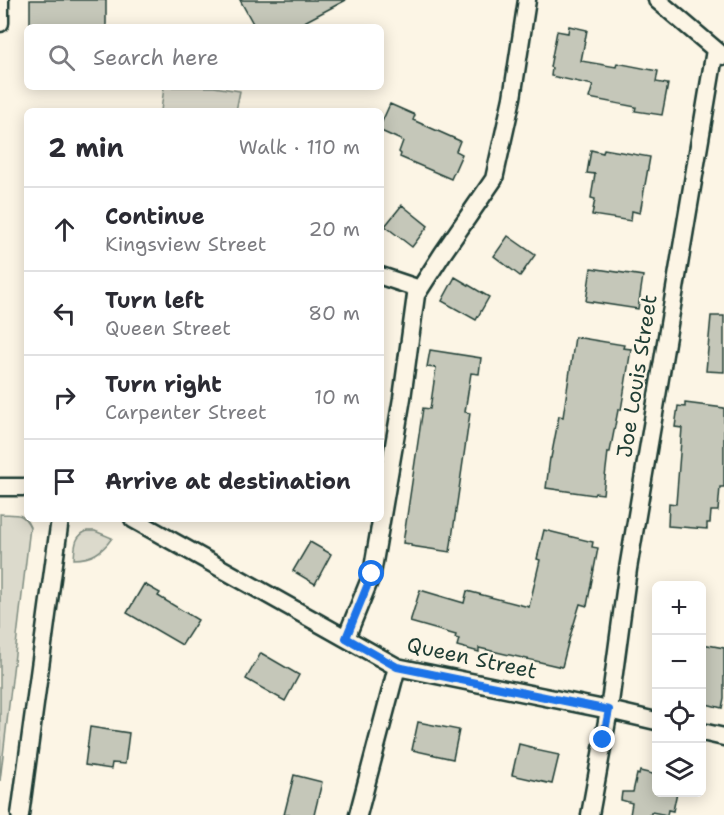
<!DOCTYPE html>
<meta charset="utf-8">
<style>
body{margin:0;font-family:"Shantell Sans",sans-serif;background:#f2f2f3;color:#2b2b33}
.controls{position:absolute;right:18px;bottom:18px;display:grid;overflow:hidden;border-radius:9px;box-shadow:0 3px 15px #0003}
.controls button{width:54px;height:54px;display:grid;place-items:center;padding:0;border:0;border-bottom:2px solid #e1e1e2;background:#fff;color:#2b2b33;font:30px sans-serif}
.stop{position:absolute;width:18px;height:18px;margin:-14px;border:4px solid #1a73e8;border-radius:50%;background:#fff}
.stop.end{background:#1a73e8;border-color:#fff;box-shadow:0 2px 6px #0008}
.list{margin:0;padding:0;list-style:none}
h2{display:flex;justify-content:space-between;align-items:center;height:78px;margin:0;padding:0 24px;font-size:26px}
h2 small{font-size:20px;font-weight:400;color:#7c7c81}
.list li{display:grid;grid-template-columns:39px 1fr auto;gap:18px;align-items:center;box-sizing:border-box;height:84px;padding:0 24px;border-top:2px solid #e1e1e2}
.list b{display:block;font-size:22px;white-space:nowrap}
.list p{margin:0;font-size:20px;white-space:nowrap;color:#7c7c81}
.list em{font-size:20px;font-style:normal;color:#7c7c81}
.icon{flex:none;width:33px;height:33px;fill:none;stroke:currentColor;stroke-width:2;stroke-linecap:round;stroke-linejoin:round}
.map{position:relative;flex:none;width:724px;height:815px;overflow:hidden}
.search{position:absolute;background:#fff;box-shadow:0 3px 15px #0003;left:24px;top:24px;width:360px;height:66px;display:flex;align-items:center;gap:15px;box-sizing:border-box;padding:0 21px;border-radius:9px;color:#7c7c81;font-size:22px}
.panel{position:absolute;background:#fff;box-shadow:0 3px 15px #0003;left:24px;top:108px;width:360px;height:414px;border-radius:9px}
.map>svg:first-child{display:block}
.green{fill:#dcdacc;stroke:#7e8c80;stroke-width:1.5}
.building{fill:#c5c7b9;stroke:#1f3d34;stroke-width:1.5}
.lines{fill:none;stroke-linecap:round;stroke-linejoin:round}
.minor-casing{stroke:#1f3d34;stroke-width:21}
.minor{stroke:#fcf5e5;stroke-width:16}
.route{stroke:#1a73e8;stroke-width:8}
.labels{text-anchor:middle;stroke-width:4.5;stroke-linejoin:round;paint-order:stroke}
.street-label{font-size:21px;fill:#1f3d34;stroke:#fcf5e5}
</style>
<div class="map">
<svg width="724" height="815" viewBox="0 0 724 815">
<rect width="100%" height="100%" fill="#fcf5e5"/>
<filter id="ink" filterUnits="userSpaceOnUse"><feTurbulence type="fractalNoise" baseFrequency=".0167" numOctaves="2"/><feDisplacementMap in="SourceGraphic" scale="12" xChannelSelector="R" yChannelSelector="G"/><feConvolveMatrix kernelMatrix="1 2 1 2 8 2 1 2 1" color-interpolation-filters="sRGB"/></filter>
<g filter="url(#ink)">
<path class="green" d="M 164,87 L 214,87 L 240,91 L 236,111 L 161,111 Z
M 0,514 C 15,515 23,511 30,527 L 0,781 Z
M 87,531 L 95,531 L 112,538 C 102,552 92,559 74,559 C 75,547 74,536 87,531 Z"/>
<path class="building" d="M 30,0 L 106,0 L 106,27 L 30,27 Z
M 240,0 L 346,0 L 295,27 L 255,27 Z
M 569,26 L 587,30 L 581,61 L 616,67 L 617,63 L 658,71 L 656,82 L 668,84 L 662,115 L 635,111 L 636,107 L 589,98 L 593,85 L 551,76 L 552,68 L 550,67 L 557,31 L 568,33 Z
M 390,104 L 415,115 L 413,120 L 460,141 L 456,151 L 462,154 L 451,179 L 400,157 L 401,154 L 399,152 L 403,141 L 381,131 L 381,124 Z
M 604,149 L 650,157 L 640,213 L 632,211 L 631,221 L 592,215 L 595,199 L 591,198 L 595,174 L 587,173 L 591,150 L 603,153 Z
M 402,205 L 428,226 L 412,247 L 385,226 Z
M 508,236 L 535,255 L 520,276 L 494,256 Z
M 591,268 L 643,276 L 638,309 L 586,301 Z
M 455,277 L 489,297 L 476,320 L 442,301 Z
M 711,316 L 724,316 L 724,372 L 706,371 Z
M 575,337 L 624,345 L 623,348 L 631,349 L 621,410 L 618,410 L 610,452 L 608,452 L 603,494 L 595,493 L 594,495 L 546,488 L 550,458 L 551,458 L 559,416 L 563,417 Z
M 430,350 L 481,358 L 479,374 L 471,373 L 465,412 L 470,413 L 450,552 L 411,546 L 411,544 L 403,543 L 423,408 L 430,409 L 436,368 L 427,367 Z
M 685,403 L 724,408 L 724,487 L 720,487 L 718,511 L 711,511 L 710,523 L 707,523 L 707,529 L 668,526 L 669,503 L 676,504 L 682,428 L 675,427 L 678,406 L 685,407 Z
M 544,530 L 593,542 L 592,547 L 598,548 L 587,606 L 580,604 L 568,643 L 562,667 L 479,648 L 479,652 L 457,646 L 459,639 L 455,638 L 456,635 L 410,622 L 420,590 L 464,603 L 467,591 L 529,607 L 540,560 L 537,559 Z
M 310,542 L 331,554 L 315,584 L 293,571 Z
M 144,584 L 160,593 L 158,596 L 198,620 L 182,645 L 127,613 Z
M 702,644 L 724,648 L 724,698 L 722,708 L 702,703 Z
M 261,653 L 299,675 L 285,701 L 246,679 Z
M 418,722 L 459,730 L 453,759 L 412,750 Z
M 90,727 L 129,733 L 125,764 L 112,763 L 111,769 L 85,765 Z
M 519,744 L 535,748 L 535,750 L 559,755 L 552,784 L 512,775 Z
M 640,771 L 657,775 L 657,792 L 677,792 L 673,811 L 668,810 L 667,815 L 651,812 L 651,815 L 630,815 L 632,803 L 621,800 L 622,792 L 633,792 L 637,774 L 639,775 Z
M 294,775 L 322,782 L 314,815 L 284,815 Z"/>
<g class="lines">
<g class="minor-casing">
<path id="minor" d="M 657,0 L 723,56
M 0,23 L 0,0
M 381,276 L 420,289
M 0,487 L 27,487
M 133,519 L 397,667 L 609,710 L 656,721
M 346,638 L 372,574 L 402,398 L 416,295 L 443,253 L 494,179 L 512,98 L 527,0
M 702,732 L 724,737
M 20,815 L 60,519
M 358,815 L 397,667
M 590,815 L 609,710 L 628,569 L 715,50"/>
</g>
<use href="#minor" class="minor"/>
</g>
</g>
<g class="lines" filter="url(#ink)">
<path class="route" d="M 372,574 L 346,638 L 397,667 L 609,710 L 603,740"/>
</g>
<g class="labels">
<g class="street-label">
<text transform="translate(637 376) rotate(-81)" y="7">Joe Louis Street</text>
<text transform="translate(472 658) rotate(12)" y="7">Queen Street</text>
</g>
</g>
</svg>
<div class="controls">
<button>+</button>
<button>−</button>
<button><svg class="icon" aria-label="locate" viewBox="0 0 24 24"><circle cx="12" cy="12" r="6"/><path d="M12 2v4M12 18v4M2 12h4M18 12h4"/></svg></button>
<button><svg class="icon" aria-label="layers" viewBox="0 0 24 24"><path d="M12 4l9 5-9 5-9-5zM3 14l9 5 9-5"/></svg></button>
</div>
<div class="stop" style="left:372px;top:574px"></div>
<div class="stop end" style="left:603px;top:740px"></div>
<div class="search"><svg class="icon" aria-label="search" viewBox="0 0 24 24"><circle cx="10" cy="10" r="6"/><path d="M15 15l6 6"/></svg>Search here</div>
<section class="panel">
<h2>2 min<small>Walk · 110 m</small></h2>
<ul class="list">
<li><svg class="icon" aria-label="ahead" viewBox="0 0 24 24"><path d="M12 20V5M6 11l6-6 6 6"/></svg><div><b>Continue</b><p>Kingsview Street</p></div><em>20 m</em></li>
<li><svg class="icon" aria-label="left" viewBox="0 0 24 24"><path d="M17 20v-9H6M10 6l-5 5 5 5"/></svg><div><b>Turn left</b><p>Queen Street</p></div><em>80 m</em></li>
<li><svg class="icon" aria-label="right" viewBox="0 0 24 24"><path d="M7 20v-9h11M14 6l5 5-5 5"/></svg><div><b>Turn right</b><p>Carpenter Street</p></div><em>10 m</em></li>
<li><svg class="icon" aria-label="arrive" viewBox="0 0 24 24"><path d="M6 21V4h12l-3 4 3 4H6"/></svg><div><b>Arrive at destination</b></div></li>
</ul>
</section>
</div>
